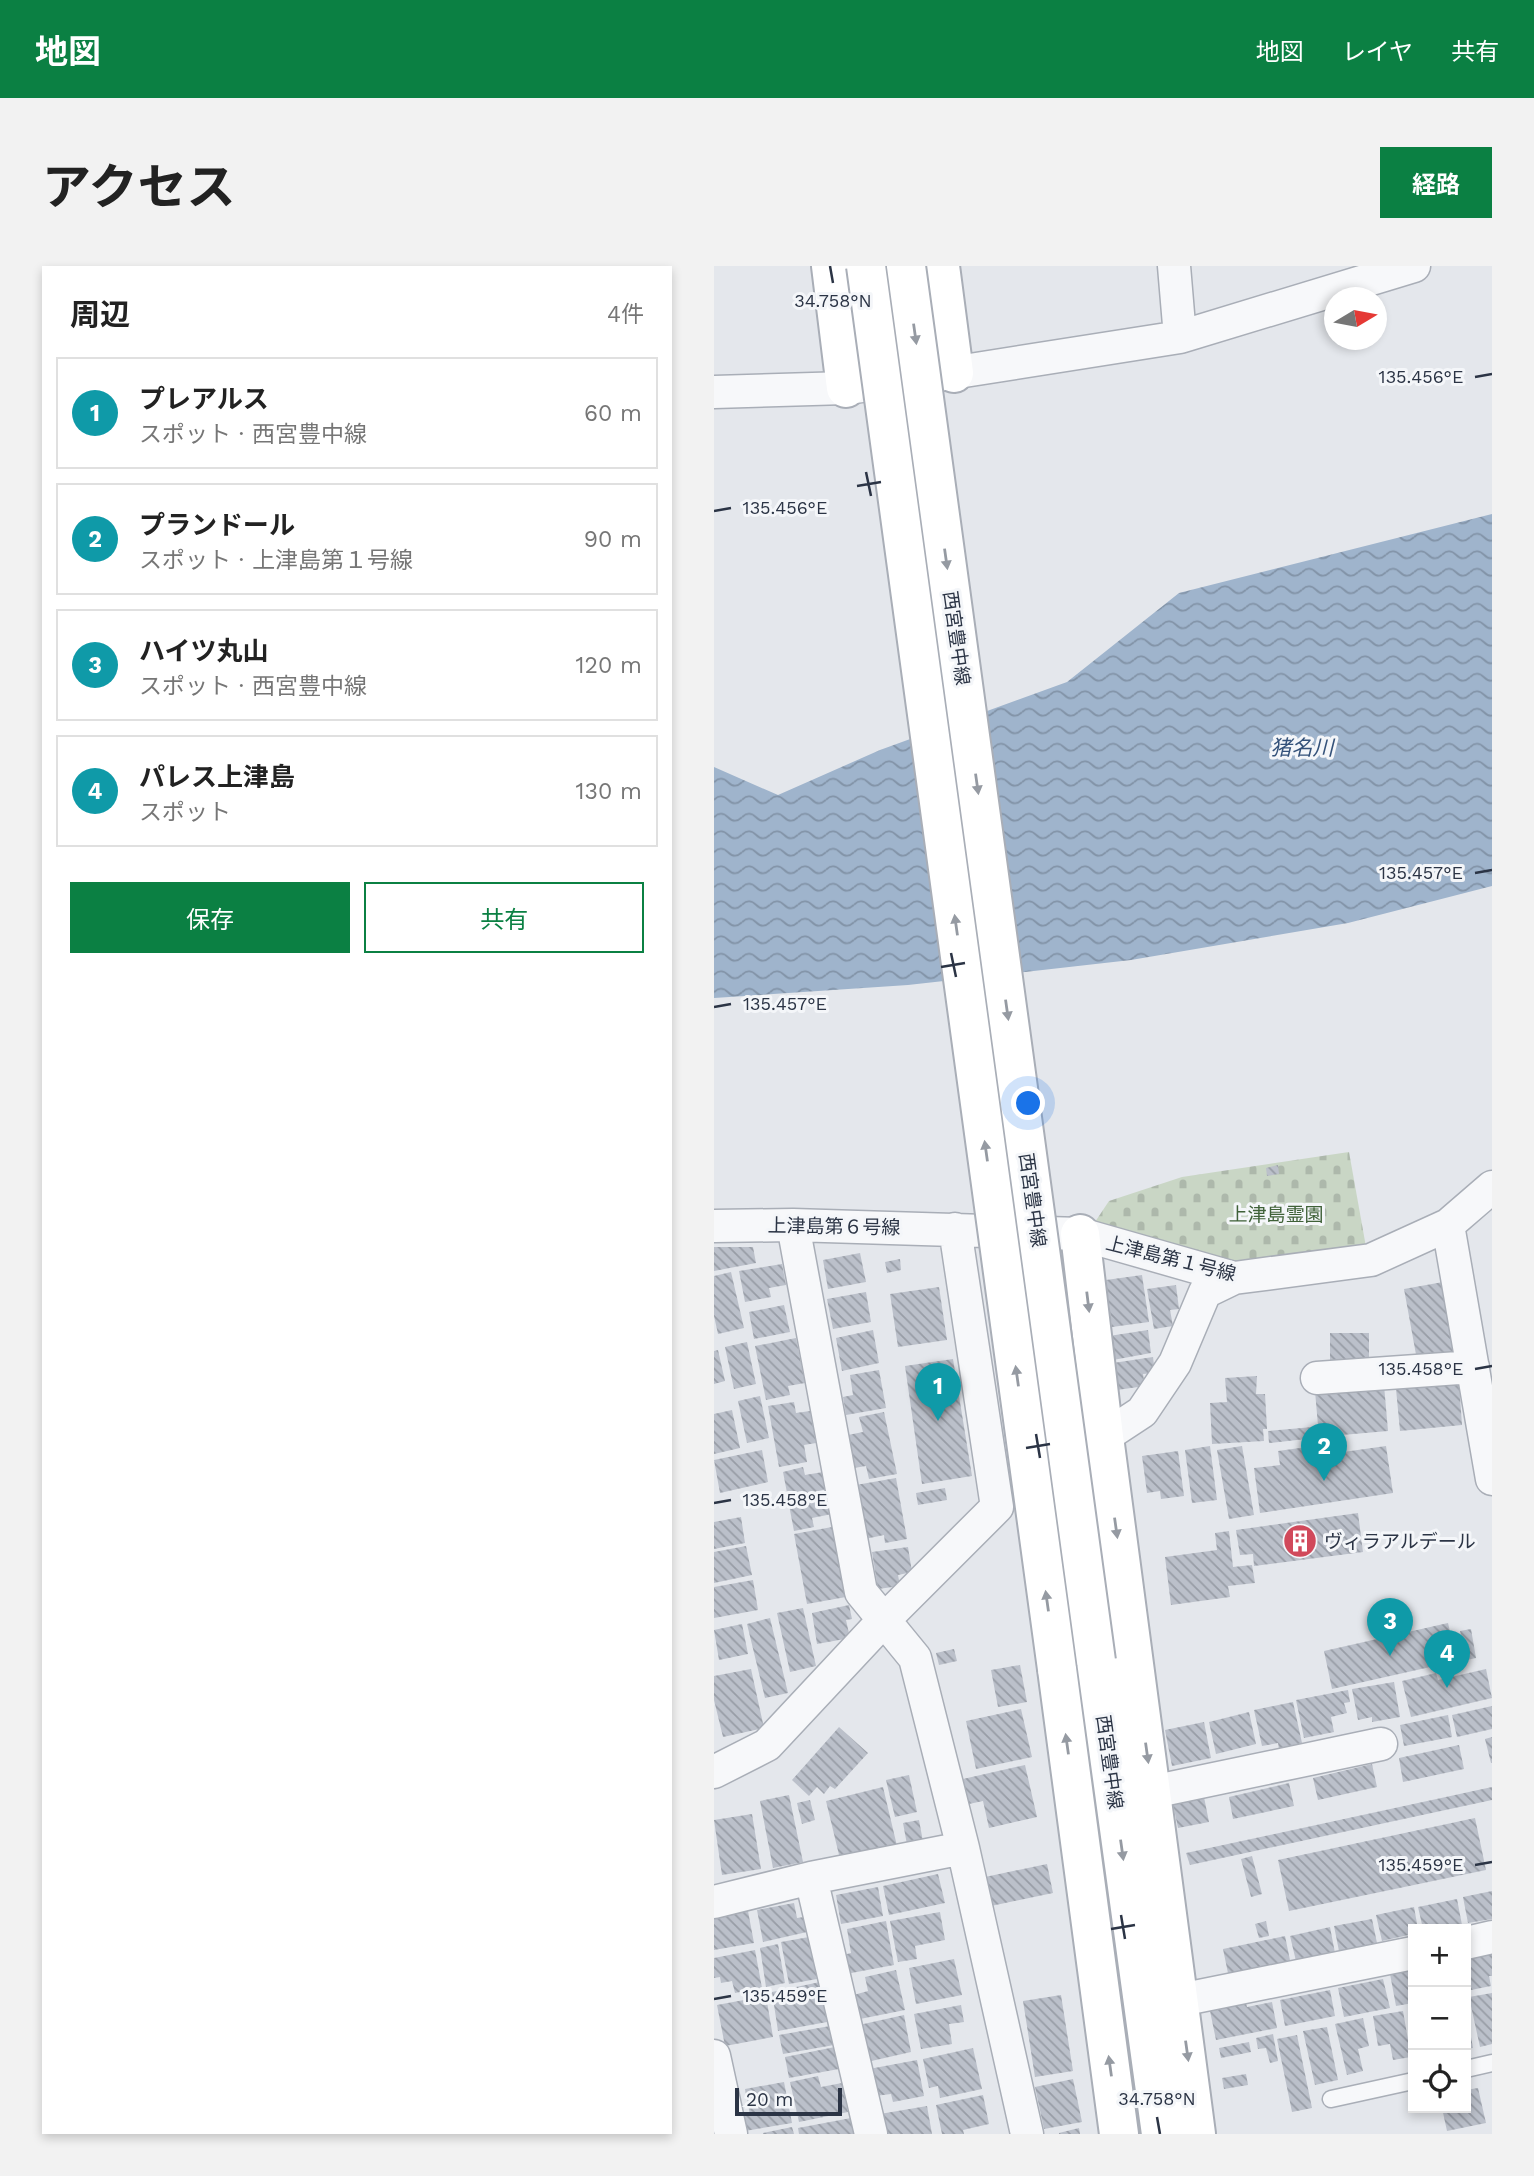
<!DOCTYPE html>
<html lang="ja">
<meta charset="utf-8">
<style>
body{margin:0;font-family:"Work Sans","Noto Sans JP",sans-serif;background:#f2f2f2;color:#222}
.controls{position:absolute;right:21px;bottom:21px;display:grid;overflow:hidden;border-radius:0px;box-shadow:0 4px 10px #0003}
.controls button{width:63px;height:63px;display:grid;place-items:center;padding:0;border:0;border-bottom:2px solid #e0e0e0;background:#fff;color:#222;font:35px sans-serif}
.compass{position:absolute;left:610px;top:21px;width:63px;height:63px;border-radius:50%;background:#fff;box-shadow:0 4px 10px #0003;rotate:80deg}
.scale{position:absolute;left:21px;bottom:18px;width:107px;box-sizing:border-box;padding-left:7px;border:4px solid #2b3445;border-top:0;font-size:19px;line-height:24px;white-space:nowrap;color:#2b3445;-webkit-text-stroke:5px #f4f6f9;paint-order:stroke}
.you{position:absolute;left:315px;top:838px;width:24px;height:24px;margin:-18px;border:5px solid #fff;border-radius:50%;background:#1a73e8;box-shadow:0 0 0 10px #1a73e833}
.badge{display:grid;place-items:center;width:46px;height:46px;border-radius:50%;background:#0b8043;color:#fff;font-size:23px;font-weight:700}
.pin{position:absolute;translate:-50% -58px;filter:drop-shadow(0 2px 4px #0008)}
.pin::after{content:'';position:absolute;top:37px;width:24px;height:21px;background:inherit;clip-path:polygon(0 0,100% 0,50% 100%)}
.list{margin:0;padding:0;list-style:none}
h2{display:flex;justify-content:space-between;align-items:center;height:91px;margin:0;padding:0 28px;font-size:30px}
h2 small{font-size:23px;font-weight:400;color:#767676}
.list li{display:grid;grid-template-columns:46px 1fr auto;gap:21px;align-items:center;box-sizing:border-box;height:112px;margin:0 14px 14px;padding:0 14px;border:2px solid #e0e0e0;border-radius:0px}
.list b{display:block;font-size:26px;white-space:nowrap}
.list p{margin:0;font-size:23px;white-space:nowrap;color:#767676}
.list em{font-size:23px;font-style:normal;color:#767676}
.actions{display:flex;gap:14px;padding:21px 28px}
.actions a{flex:1;padding:16px 0;border:2px solid #0b8043;border-radius:0px;text-align:center;font-size:24px;color:#0b8043}
.actions .main{background:#0b8043;color:#fff}
.icon{flex:none;width:38px;height:38px;fill:none;stroke:currentColor;stroke-width:2;stroke-linecap:round;stroke-linejoin:round}
.map{position:relative;flex:none;width:778px;height:1868px;overflow:hidden;border-radius:0px}
header{display:flex;align-items:center;gap:42px;box-sizing:border-box;height:98px;padding:0 35px;background:#0b8043;color:#fff}
header strong{font-size:33px}
nav{display:flex;gap:38px;margin-inline-start:auto;font-size:24px}
.intro{display:flex;align-items:center;justify-content:space-between;box-sizing:border-box;height:168px;padding:0 42px}
h1{margin:0;font-size:49px}
.button{padding:18px 32px;border-radius:0px;background:#0b8043;color:#fff;font-size:24px;font-weight:700}
main{display:flex;gap:42px;padding:0 42px}
aside{flex:1;background:#fff;border-radius:0px;box-shadow:0 4px 10px #0003}
.map>svg:first-child{display:block}
.cemetery{fill:url(#cemetery-stones)}
.water{fill:url(#water-waves)}
.building{fill:url(#building-back-hatch)}
.lines{fill:none;stroke-linecap:round;stroke-linejoin:round}
.service-casing{stroke:#a9aeb7;stroke-width:19}
.minor-casing{stroke:#a9aeb7;stroke-width:35}
.secondary-casing{stroke:#a9aeb7;stroke-width:42}
.service{stroke:#f7f8fa;stroke-width:16}
.minor{stroke:#f7f8fa;stroke-width:32}
.secondary{stroke:#fff;stroke-width:38}
.secondary-bridge-casing{stroke:#a9aeb7;stroke-width:42;stroke-linecap:butt}
.secondary-bridge{stroke:#fff;stroke-width:38}
.oneway{fill:#959aa2}
.ticks{fill:none;stroke:#2b3445;stroke-width:2.5}
.labels{text-anchor:middle;stroke-width:6;stroke-linejoin:round;paint-order:stroke}
.street-label{font-size:19px;fill:#2b3445;stroke:#f4f6f9}
.park-label{font-size:19px;fill:#3f6138;stroke:#f4f6f9}
.poi-label{font-size:19px;fill:#2b3445;stroke:#f4f6f9;text-anchor:start}
.water-label{font-size:21px;font-style:italic;fill:#34527a;stroke:#f4f6f9}
.ticks-label{font-size:18px;text-anchor:middle;fill:#2b3445;stroke:#f4f6f9;stroke-width:6;stroke-linejoin:round;paint-order:stroke}
</style>
<header>
<strong>地図</strong>
<nav><a>地図</a><a>レイヤ</a><a>共有</a></nav>
</header>
<div class="intro"><h1>アクセス</h1><a class="button">経路</a></div>
<main>
<aside>
<h2>周辺<small>4件</small></h2>
<ul class="list">
<li><span class="badge" style="background:#0f9aa8">1</span><div><b>プレアルス</b><p>スポット · 西宮豊中線</p></div><em>60 m</em></li>
<li><span class="badge" style="background:#0f9aa8">2</span><div><b>プランドール</b><p>スポット · 上津島第１号線</p></div><em>90 m</em></li>
<li><span class="badge" style="background:#0f9aa8">3</span><div><b>ハイツ丸山</b><p>スポット · 西宮豊中線</p></div><em>120 m</em></li>
<li><span class="badge" style="background:#0f9aa8">4</span><div><b>パレス上津島</b><p>スポット</p></div><em>130 m</em></li>
</ul>
<div class="actions"><a class="main">保存</a><a>共有</a></div>
</aside>
<div class="map">
<svg width="778" height="1868" viewBox="0 0 778 1868">
<defs>
<pattern id="cemetery-stones" width="16" height="16" patternUnits="userSpaceOnUse" patternTransform="scale(1.75)"><rect width="16" height="16" fill="#c9d6c5"/><path d="M2 7V4a2 2 0 0 1 4 0v3zM10 15v-3a2 2 0 0 1 4 0v3z" fill="#adb8ab"/></pattern>
<pattern id="water-waves" width="16" height="10" patternUnits="userSpaceOnUse" patternTransform="scale(1.75)"><rect width="16" height="10" fill="#9fb4cc"/><path d="M0 5q4-4 8 0t8 0" fill="none" stroke="#8293a7"/></pattern>
<pattern id="building-back-hatch" width="6" height="6" patternUnits="userSpaceOnUse" patternTransform="scale(1.75)"><rect width="6" height="6" fill="#bbc0ca"/><path d="M-1 5l2 2M0 0l6 6M5-1l2 2" fill="none" stroke="#989da6"/></pattern>
</defs>
<rect width="100%" height="100%" fill="#e4e7ec"/>
<path class="cemetery" d="M 635,886 L 652,981 L 522,1000 L 381,956 L 395,935 L 468,911 Z"/>
<path class="water" d="M 778,248 L 778,620 L 634,657 L 417,694 L 194,719 L 0,732 L 0,501 L 64,529 L 166,484 L 353,416 L 465,327 Z"/>
<path class="building" d="M 564,899 L 565,908 L 553,910 L 552,902 Z
M 0,981 L 39,981 L 42,997 L 0,1005 Z
M 146,987 L 152,1016 L 114,1023 L 109,994 Z
M 186,993 L 187,1004 L 173,1007 L 171,996 Z
M 68,998 L 72,1019 L 55,1022 L 57,1031 L 31,1036 L 25,1005 Z
M 17,1006 L 30,1062 L 4,1068 L 0,1050 L 0,1010 Z
M 428,1009 L 435,1056 L 398,1061 L 392,1014 Z
M 729,1016 L 743,1086 L 703,1094 L 690,1023 Z
M 462,1019 L 465,1043 L 456,1044 L 459,1060 L 440,1063 L 433,1023 Z
M 225,1021 L 233,1074 L 184,1081 L 176,1028 Z
M 152,1026 L 157,1056 L 119,1063 L 113,1033 Z
M 70,1039 L 76,1066 L 40,1073 L 35,1046 Z
M 159,1064 L 165,1097 L 128,1105 L 122,1072 Z
M 434,1064 L 437,1087 L 399,1094 L 395,1070 Z
M 616,1067 L 655,1067 L 655,1098 L 616,1098 Z
M 82,1072 L 91,1117 L 74,1120 L 76,1129 L 52,1134 L 41,1080 Z
M 33,1076 L 42,1118 L 20,1123 L 11,1081 Z
M 4,1084 L 11,1115 L 0,1118 L 0,1085 Z
M 439,1091 L 441,1107 L 429,1108 L 431,1120 L 403,1124 L 399,1097 Z
M 239,1093 L 258,1210 L 208,1218 L 191,1100 Z
M 165,1104 L 172,1142 L 132,1149 L 129,1131 L 139,1129 L 136,1109 Z
M 543,1110 L 542,1128 L 551,1128 L 553,1163 L 549,1163 L 550,1175 L 498,1178 L 496,1137 L 513,1136 L 511,1112 Z
M 745,1116 L 748,1159 L 686,1165 L 682,1123 Z
M 670,1119 L 674,1165 L 605,1171 L 601,1125 Z
M 46,1130 L 55,1172 L 33,1177 L 24,1135 Z
M 80,1136 L 82,1147 L 96,1145 L 102,1177 L 90,1179 L 93,1196 L 65,1201 L 54,1140 Z
M 18,1144 L 26,1182 L 0,1188 L 0,1148 Z
M 170,1146 L 183,1208 L 155,1213 L 152,1200 L 140,1202 L 134,1169 L 149,1166 L 145,1151 Z
M 599,1161 L 601,1172 L 555,1177 L 554,1165 Z
M 496,1180 L 503,1234 L 478,1237 L 471,1184 Z
M 528,1180 L 540,1249 L 515,1253 L 503,1184 Z
M 672,1180 L 679,1227 L 546,1247 L 540,1202 L 566,1199 L 564,1185 L 593,1181 L 594,1191 Z
M 48,1184 L 54,1216 L 6,1227 L 0,1194 Z
M 464,1185 L 470,1230 L 447,1233 L 446,1225 L 433,1227 L 428,1190 Z
M 89,1201 L 91,1209 L 109,1206 L 113,1223 L 74,1232 L 69,1206 Z
M 182,1212 L 193,1273 L 171,1277 L 170,1269 L 151,1273 L 142,1219 Z
M 231,1222 L 233,1234 L 204,1239 L 202,1227 Z
M 114,1226 L 118,1248 L 98,1252 L 100,1261 L 80,1265 L 74,1234 Z
M 644,1247 L 649,1286 L 540,1300 L 539,1288 L 526,1289 L 522,1264 Z
M 27,1251 L 31,1277 L 0,1283 L 0,1256 Z
M 118,1261 L 132,1331 L 93,1338 L 80,1268 Z
M 515,1265 L 519,1301 L 538,1299 L 541,1317 L 514,1320 L 516,1331 L 457,1339 L 451,1291 L 503,1284 L 501,1267 Z
M 32,1280 L 38,1309 L 0,1317 L 0,1286 Z
M 194,1281 L 198,1306 L 184,1309 L 186,1320 L 164,1323 L 158,1286 Z
M 39,1314 L 44,1344 L 0,1352 L 0,1321 Z
M 135,1339 L 138,1353 L 132,1354 L 136,1372 L 103,1378 L 98,1347 Z
M 89,1342 L 102,1400 L 76,1406 L 63,1347 Z
M 56,1352 L 74,1427 L 51,1432 L 33,1358 Z
M 734,1357 L 743,1395 L 618,1423 L 610,1385 Z
M 28,1358 L 34,1388 L 5,1394 L 0,1364 Z
M 757,1363 L 762,1392 L 753,1394 L 746,1365 Z
M 240,1383 L 243,1395 L 225,1399 L 222,1387 Z
M 306,1399 L 313,1436 L 284,1441 L 277,1404 Z
M 37,1403 L 50,1462 L 9,1471 L 0,1434 L 0,1410 Z
M 772,1403 L 778,1432 L 697,1451 L 688,1415 L 722,1407 L 724,1414 Z
M 680,1416 L 686,1451 L 658,1456 L 658,1451 L 644,1454 L 638,1423 Z
M 634,1424 L 636,1436 L 630,1437 L 633,1447 L 617,1451 L 620,1466 L 590,1472 L 582,1434 Z
M 579,1436 L 588,1477 L 565,1483 L 564,1477 L 548,1480 L 540,1444 Z
M 778,1440 L 778,1463 L 743,1471 L 738,1449 Z
M 307,1443 L 318,1491 L 262,1503 L 252,1455 Z
M 535,1446 L 542,1478 L 502,1488 L 495,1456 Z
M 734,1449 L 738,1471 L 690,1480 L 686,1459 Z
M 490,1456 L 497,1492 L 458,1500 L 451,1464 Z
M 125,1461 L 154,1487 L 121,1523 L 116,1520 L 110,1528 L 103,1521 L 95,1530 L 78,1514 Z
M 778,1471 L 778,1497 L 777,1497 L 771,1473 Z
M 745,1479 L 750,1503 L 689,1516 L 685,1492 Z
M 658,1498 L 663,1521 L 604,1534 L 599,1512 Z
M 311,1499 L 323,1551 L 275,1562 L 269,1535 L 255,1538 L 249,1513 Z
M 195,1509 L 203,1546 L 181,1551 L 172,1514 Z
M 575,1517 L 580,1540 L 519,1553 L 515,1531 Z
M 169,1521 L 183,1580 L 126,1593 L 112,1535 Z
M 778,1521 L 778,1534 L 476,1599 L 472,1587 Z
M 75,1529 L 89,1596 L 59,1602 L 46,1535 Z
M 490,1531 L 495,1556 L 464,1562 L 459,1538 Z
M 96,1534 L 101,1554 L 88,1558 L 83,1537 Z
M 38,1548 L 47,1603 L 8,1609 L 0,1554 Z
M 761,1552 L 772,1604 L 575,1645 L 564,1594 Z
M 205,1554 L 210,1581 L 194,1584 L 189,1557 Z
M 538,1590 L 548,1628 L 537,1631 L 527,1593 Z
M 333,1598 L 339,1627 L 277,1640 L 271,1611 Z
M 224,1608 L 231,1637 L 175,1649 L 169,1620 Z
M 164,1621 L 169,1650 L 127,1658 L 122,1629 Z
M 778,1625 L 778,1653 L 754,1657 L 749,1631 Z
M 743,1633 L 748,1659 L 731,1663 L 709,1663 L 704,1641 Z
M 80,1637 L 83,1652 L 90,1651 L 93,1666 L 49,1676 L 43,1644 Z
M 700,1641 L 704,1663 L 699,1663 L 699,1668 L 668,1675 L 662,1649 Z
M 34,1645 L 40,1677 L 0,1684 L 0,1651 Z
M 226,1646 L 231,1674 L 201,1680 L 203,1693 L 184,1696 L 176,1655 Z
M 658,1653 L 663,1677 L 625,1685 L 620,1660 Z
M 172,1655 L 180,1699 L 132,1708 L 129,1689 L 137,1687 L 133,1663 Z
M 552,1655 L 555,1670 L 545,1672 L 541,1658 Z
M 616,1661 L 621,1687 L 582,1695 L 576,1670 Z
M 571,1670 L 577,1699 L 515,1712 L 509,1683 Z
M 95,1671 L 103,1713 L 75,1718 L 67,1676 Z
M 64,1678 L 71,1717 L 52,1721 L 46,1682 Z
M 41,1684 L 48,1722 L 21,1727 L 18,1715 L 7,1717 L 6,1711 L 0,1712 L 0,1692 Z
M 778,1687 L 778,1710 L 775,1710 L 777,1720 L 752,1725 L 752,1692 Z
M 240,1693 L 248,1729 L 202,1738 L 195,1702 Z
M 182,1704 L 191,1744 L 141,1754 L 136,1730 L 154,1725 L 151,1711 Z
M 699,1704 L 699,1737 L 682,1740 L 676,1708 Z
M 669,1713 L 676,1742 L 630,1751 L 624,1722 Z
M 106,1716 L 113,1756 L 64,1765 L 58,1726 Z
M 616,1724 L 621,1750 L 571,1760 L 566,1734 Z
M 778,1727 L 778,1778 L 766,1781 L 755,1731 Z
M 347,1729 L 359,1805 L 321,1811 L 309,1735 Z
M 52,1730 L 59,1771 L 11,1780 L 3,1739 Z
M 558,1736 L 563,1762 L 502,1774 L 496,1745 L 532,1737 L 533,1741 Z
M 247,1739 L 250,1756 L 235,1758 L 238,1778 L 207,1783 L 200,1748 Z
M 699,1743 L 699,1763 L 698,1763 L 694,1744 Z
M 689,1745 L 697,1791 L 679,1794 L 676,1778 L 664,1780 L 659,1750 Z
M 190,1749 L 197,1786 L 153,1796 L 145,1759 Z
M 753,1749 L 759,1782 L 752,1783 L 752,1750 Z
M 649,1752 L 655,1780 L 644,1783 L 649,1805 L 633,1809 L 621,1758 Z
M 116,1760 L 120,1779 L 69,1788 L 65,1769 Z
M 613,1761 L 624,1814 L 601,1819 L 589,1765 Z
M 559,1768 L 564,1795 L 556,1797 L 552,1782 L 544,1783 L 542,1772 Z
M 583,1769 L 598,1842 L 578,1846 L 563,1773 Z
M 535,1776 L 537,1786 L 507,1792 L 505,1782 Z
M 121,1781 L 125,1803 L 75,1812 L 71,1791 Z
M 259,1782 L 268,1823 L 226,1832 L 224,1820 L 215,1822 L 209,1793 Z
M 203,1794 L 210,1830 L 179,1836 L 177,1828 L 161,1830 L 155,1803 Z
M 532,1808 L 534,1819 L 510,1823 L 508,1812 Z
M 104,1810 L 107,1821 L 128,1817 L 134,1846 L 85,1856 L 76,1816 Z
M 359,1813 L 368,1856 L 330,1863 L 321,1821 Z
M 70,1816 L 78,1857 L 31,1865 L 28,1850 L 36,1849 L 31,1823 Z
M 764,1822 L 772,1857 L 733,1865 L 728,1842 L 752,1842 L 752,1824 Z
M 269,1829 L 275,1858 L 249,1864 L 250,1868 L 228,1868 L 222,1839 Z
M 213,1840 L 218,1868 L 169,1868 L 166,1848 Z
M 137,1852 L 141,1868 L 85,1868 L 84,1862 Z
M 78,1861 L 80,1868 L 49,1868 L 49,1867 Z
M 365,1862 L 366,1868 L 345,1868 L 345,1867 Z"/>
<g class="lines">
<g class="service-casing">
<path id="service" d="M 752,1803 L 778,1797
M 617,1833 L 699,1815"/>
</g>
<g class="minor-casing">
<path id="minor" d="M 460,0 L 466,71
M 218,110 L 466,71 L 700,0
M 0,126 L 132,122 L 156,119
M 79,959 L 147,1326 L 201,1392 L 249,1582 L 313,1868
M 734,959 L 778,1213
M 0,960 L 79,959 L 366,968 L 520,1012 L 657,994 L 734,959 L 778,921
M 603,1112 L 759,1101
M 390,1171 L 428,1146 L 461,1097 L 491,1026 L 520,1012
M 0,1506 L 53,1479 L 169,1355 L 283,1241 L 241,963
M 438,1526 L 667,1478
M 97,1612 L 157,1868
M 0,1636 L 97,1612 L 249,1582
M 752,1677 L 778,1671
M 466,1734 L 699,1687
M 0,1790 L 17,1868"/>
</g>
<g class="secondary-casing">
<path id="secondary" d="M 117,0 L 132,122
M 226,0 L 240,107
M 366,968 L 390,1171 L 482,1868
M 382,1395 L 447,1868
M 343,1403 L 405,1868"/>
</g>
<use href="#service" class="service"/>
<use href="#minor" class="minor"/>
<use href="#secondary" class="secondary"/>
<g class="secondary-bridge-casing">
<path id="secondary-bridge" d="M 152,0 L 343,1403
M 192,0 L 382,1395"/>
</g>
<use href="#secondary-bridge" class="secondary-bridge"/>
</g>
<defs><path id="oneway-solid" d="M-6-.8H1V-3.2L6.5 0L1 3.2V.8H-6Z" transform="scale(1.75)"/></defs>
<g class="oneway">
<use href="#oneway-solid" transform="translate(201 68) rotate(82)"/>
<use href="#oneway-solid" transform="translate(232 293) rotate(82)"/>
<use href="#oneway-solid" transform="translate(263 518) rotate(82)"/>
<use href="#oneway-solid" transform="translate(242 659) rotate(-98)"/>
<use href="#oneway-solid" transform="translate(293 744) rotate(82)"/>
<use href="#oneway-solid" transform="translate(272 885) rotate(-98)"/>
<use href="#oneway-solid" transform="translate(374 1036) rotate(83)"/>
<use href="#oneway-solid" transform="translate(303 1110) rotate(-98)"/>
<use href="#oneway-solid" transform="translate(402 1262) rotate(82)"/>
<use href="#oneway-solid" transform="translate(333 1335) rotate(-98)"/>
<use href="#oneway-solid" transform="translate(353 1478) rotate(-98)"/>
<use href="#oneway-solid" transform="translate(433 1487) rotate(82)"/>
<use href="#oneway-solid" transform="translate(408 1584) rotate(82)"/>
<use href="#oneway-solid" transform="translate(473 1785) rotate(82)"/>
<use href="#oneway-solid" transform="translate(396 1800) rotate(-98)"/>
</g>
<path class="ticks" d="M 116,0 L 119,17M 761,111 L 778,108M 152,206 L 157,230M 143,220 L 167,216M 0,245 L 17,242M 761,607 L 778,604M 237,687 L 242,711M 227,701 L 251,697M 0,741 L 17,738M 761,1103 L 778,1100M 322,1168 L 326,1192M 312,1182 L 336,1178M 0,1237 L 17,1234M 761,1599 L 778,1596M 407,1649 L 411,1673M 397,1663 L 421,1659M 0,1733 L 17,1730M 443,1851 L 446,1868"/>
<defs>
<g id="building-disc" transform="scale(1.75)"><circle r="9.5" fill="#d1495b" stroke="#f4f6f9"/><path d="M-4-6H4V6H1V3H-1V6H-4ZM-2.5-4.3h1.7v1.8h-1.7ZM.8-4.3h1.7v1.8H.8ZM-2.5-1h1.7V.8h-1.7ZM.8-1h1.7V.8H.8Z" fill="#fff"/></g>
</defs>
<g fill-rule="evenodd">
<use href="#building-disc" x="586" y="1275"/>
</g>
<g class="labels">
<g class="street-label">
<text transform="translate(243 372) rotate(82)" y="7">西宮豊中線</text>
<text transform="translate(319 934) rotate(82)" y="7">西宮豊中線</text>
<text transform="translate(120 960) rotate(1)" y="7">上津島第６号線</text>
<text transform="translate(457 992) rotate(14)" y="7">上津島第１号線</text>
<text transform="translate(396 1496) rotate(82)" y="7">西宮豊中線</text>
</g>
<g class="park-label">
<text x="562" y="955">上津島霊園</text>
</g>
<g class="poi-label">
<text x="610" y="1282">ヴィラアルデール</text>
</g>
<g class="water-label">
<text x="588" y="489">猪名川</text>
</g>
</g>
<g class="ticks-label">
<text x="119" y="41">34.758°N</text>
<text x="707" y="117">135.456°E</text>
<text x="71" y="248">135.456°E</text>
<text x="707" y="613">135.457°E</text>
<text x="71" y="744">135.457°E</text>
<text x="707" y="1109">135.458°E</text>
<text x="71" y="1240">135.458°E</text>
<text x="707" y="1605">135.459°E</text>
<text x="71" y="1736">135.459°E</text>
<text x="443" y="1839">34.758°N</text>
</g>
</svg>
<div class="controls">
<button>+</button>
<button>−</button>
<button><svg class="icon" aria-label="locate" viewBox="0 0 24 24"><circle cx="12" cy="12" r="6"/><path d="M12 2v4M12 18v4M2 12h4M18 12h4"/></svg></button>
</div>
<svg class="compass" viewBox="-18 -18 36 36"><path d="M0-13l5 13h-10z" fill="#e53935"/><path d="M0 13l5-13h-10z" fill="#767676"/></svg>
<div class="scale">20 m</div>
<div class="you"></div>
<div class="pin badge" style="left:224px;top:1155px;background:#0f9aa8">1</div>
<div class="pin badge" style="left:610px;top:1215px;background:#0f9aa8">2</div>
<div class="pin badge" style="left:676px;top:1390px;background:#0f9aa8">3</div>
<div class="pin badge" style="left:733px;top:1422px;background:#0f9aa8">4</div>
</div>
</main>
